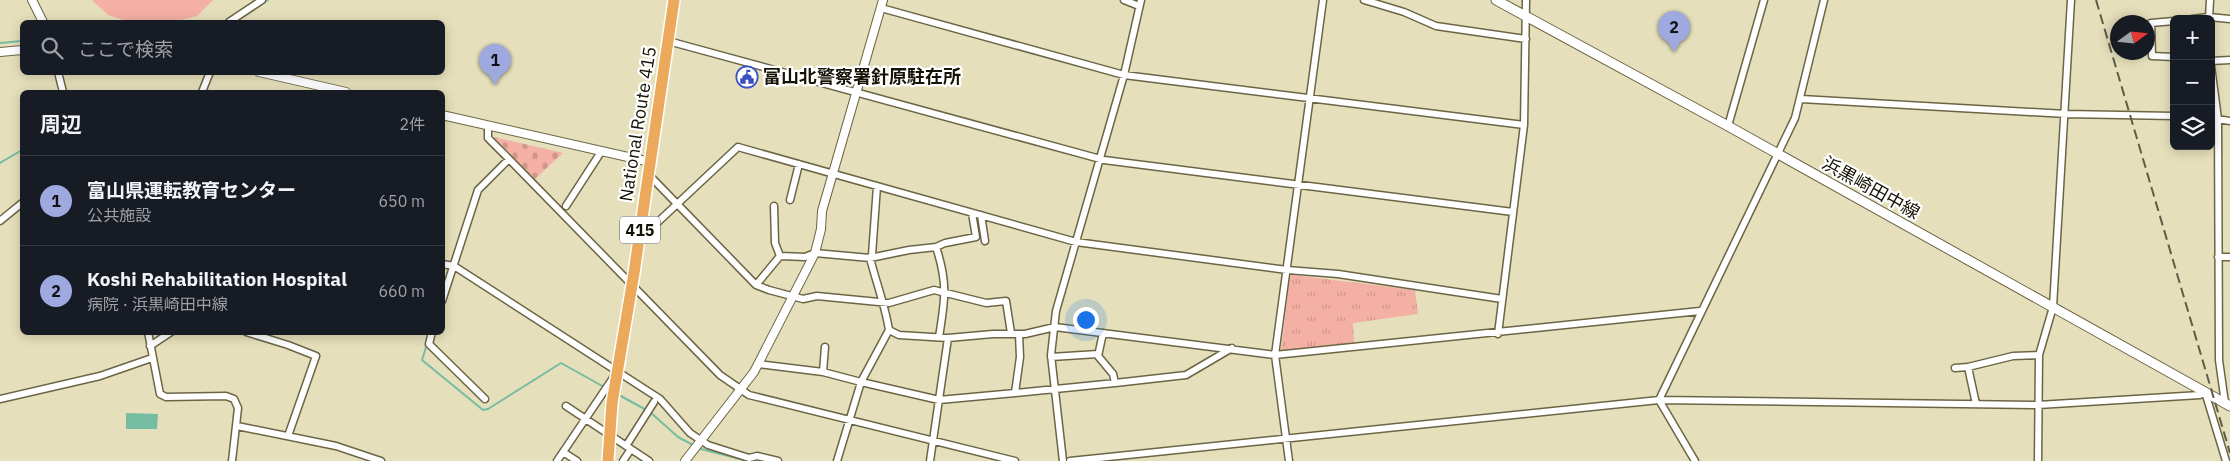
<!DOCTYPE html>
<html lang="ja">
<meta charset="utf-8">
<style>
body{margin:0;font-family:"IBM Plex Sans","Noto Sans JP",sans-serif;background:#20242c;color:#f1f3f6}
.controls{position:absolute;right:15px;top:15px;display:grid;overflow:hidden;border-radius:8px;box-shadow:0 2px 12px #0003}
.controls button{width:45px;height:45px;display:grid;place-items:center;padding:0;border:0;border-bottom:1px solid #363941;background:#171b24;color:#f1f3f6;font:25px sans-serif}
.compass{position:absolute;left:2110px;top:15px;width:45px;height:45px;border-radius:50%;background:#171b24;box-shadow:0 2px 12px #0003;rotate:75deg}
.you{position:absolute;left:1085px;top:319px;width:18px;height:18px;margin:-12px;border:4px solid #fff;border-radius:50%;background:#1a73e8;box-shadow:0 0 0 8px #1a73e833}
.badge{display:grid;place-items:center;width:32px;height:32px;border-radius:50%;background:#9eaadf;color:#111;font-size:16px;font-weight:700}
.pin{position:absolute;translate:-50% -41px;filter:drop-shadow(0 1px 2px #0008)}
.pin::after{content:'';position:absolute;top:26px;width:18px;height:15px;background:inherit;clip-path:polygon(0 0,100% 0,50% 100%)}
.list{margin:0;padding:0;list-style:none}
h2{display:flex;justify-content:space-between;align-items:center;height:65px;margin:0;padding:0 20px;font-size:21px}
h2 small{font-size:16px;font-weight:400;color:#9ea1a6}
.list li{display:grid;grid-template-columns:32px 1fr auto;gap:15px;align-items:center;box-sizing:border-box;height:90px;padding:0 20px;border-top:1px solid #363941}
.list b{display:block;font-size:19px;white-space:nowrap}
.list p{margin:0;font-size:16px;white-space:nowrap;color:#9ea1a6}
.list em{font-size:16px;font-style:normal;color:#9ea1a6}
.icon{flex:none;width:28px;height:28px;fill:none;stroke:currentColor;stroke-width:2;stroke-linecap:round;stroke-linejoin:round}
.map{position:relative;flex:none;width:2230px;height:461px;overflow:hidden}
.search{position:absolute;background:#171b24;box-shadow:0 2px 12px #0003;left:20px;top:20px;width:425px;height:55px;display:flex;align-items:center;gap:12px;box-sizing:border-box;padding:0 18px;border-radius:8px;color:#9ea1a6;font-size:19px}
.panel{position:absolute;background:#171b24;box-shadow:0 2px 12px #0003;left:20px;top:90px;width:425px;height:245px;border-radius:8px}
.map>svg:first-child{display:block}
.grass{fill:url(#grass-tufts)}
.cemetery{fill:url(#cemetery-stones)}
.pitch{fill:#f4b0a5}
.water{fill:#76bca0}
.lines{fill:none;stroke-linecap:round;stroke-linejoin:round}
.stream{stroke:#76bca0;stroke-width:2}
.minor-casing{stroke:#6c6545;stroke-width:9}
.tertiary-casing{stroke:#6c6545;stroke-width:10}
.secondary-casing{stroke:#6c6545;stroke-width:11}
.trunk-casing{stroke:#fff;stroke-width:14}
.minor{stroke:#fff;stroke-width:6}
.tertiary{stroke:#fff;stroke-width:8}
.secondary{stroke:#fff;stroke-width:9}
.trunk{stroke:#eca85b;stroke-width:11}
.rail{stroke:#605c47;stroke-width:2;stroke-dasharray:10 5;stroke-linecap:butt}
.labels{text-anchor:middle;stroke-width:4.5;stroke-linejoin:round;paint-order:stroke}
.shield{fill:#fff;stroke:#5b5a51;stroke-width:1}
.shield-label{font-size:16px;font-weight:bold;fill:#151306}
.poi-label{font-size:18px;font-weight:bold;fill:#151306;stroke:#fff;text-anchor:start}
.street-label{font-size:18px;fill:#151306;stroke:#fff}
</style>
<div class="map">
<svg width="2230" height="461" viewBox="0 0 2230 461">
<defs>
<pattern id="grass-tufts" width="24" height="20" patternUnits="userSpaceOnUse" patternTransform="scale(1.25)"><rect width="24" height="20" fill="#f4b0a5"/><path d="M3 7l-1-3M5 7V3M7 7l1-3M15 17l-1-3M17 17v-4M19 17l1-3" fill="none" stroke="#d0968d"/></pattern>
<pattern id="cemetery-stones" width="16" height="16" patternUnits="userSpaceOnUse" patternTransform="scale(1.25)"><rect width="16" height="16" fill="#f4b0a5"/><path d="M2 7V4a2 2 0 0 1 4 0v3zM10 15v-3a2 2 0 0 1 4 0v3z" fill="#d0968d"/></pattern>
</defs>
<rect width="100%" height="100%" fill="#e6dfbb"/>
<path class="grass" d="M 1293,275 L 1415,290 L 1418,314 L 1353,323 L 1354,343 L 1281,351 L 1290,276 Z"/>
<path class="cemetery" d="M 494,137 L 563,153 L 535,179 Z"/>
<path class="pitch" d="M 92,0 L 213,0 L 197,16 L 174,22 L 129,22 L 108,15 Z"/>
<path class="water" d="M 126,413 L 158,414 L 157,429 L 126,429 Z"/>
<g class="lines">
<path class="stream" d="M 235,22 L 268,0
M 0,43 L 22,41
M 0,163 L 22,150
M 427,344 L 422,360 L 483,410 L 488,409 L 561,363 L 604,387
M 619,395 L 650,412 L 678,437 L 693,445
M 697,448 L 748,461"/>
<g class="minor-casing">
<path id="minor" d="M 1124,0 L 1139,6
M 1364,0 L 1404,12 L 1436,26 L 1526,39
M 881,8 L 1124,75 L 1524,125
M 2192,19 L 2209,17 L 2230,19
M 2209,19 L 2210,0
M 2174,21 L 2151,23 L 2152,56 L 2174,57
M 229,22 L 262,0
M 668,41 L 1104,160 L 1513,212
M 2211,61 L 2230,60
M 2211,66 L 2218,119 L 2219,360 L 2225,403
M 58,72 L 63,92
M 202,92 L 210,72
M 1801,99 L 2066,114 L 2174,116
M 2211,118 L 2230,121
M 488,126 L 488,138 L 509,159
M 1728,126 L 1764,0
M 649,175 L 756,285 L 769,290 L 803,299 L 817,296 L 889,303 L 934,290 L 986,303 L 1006,301 L 1011,333
M 877,186 L 872,255 L 870,258 C 876,282 885,305 889,330 L 899,335 L 948,338 L 993,334 L 1025,334 L 1055,327 L 1275,355 L 1700,311
M 790,200 L 799,164
M 566,206 L 601,152
M 981,215 L 985,241
M 0,221 L 22,203
M 639,237 L 644,235 L 738,147 L 1076,242 L 1287,270 L 1338,274 L 1502,299
M 936,247 C 948,283 945,300 939,337
M 780,256 L 805,257 L 815,253 L 870,258 L 909,250 L 936,247 L 945,243 L 976,237 L 972,213
M 2218,257 L 2230,257
M 442,264 L 454,266 L 660,399 L 690,433 L 708,445 L 749,458 L 757,456 L 778,461
M 756,285 L 780,256 L 775,243 L 774,206
M 442,301 L 478,190 L 509,159 L 720,375 L 749,395 L 1015,461
M 148,332 L 160,394 L 166,397 L 226,396 L 234,399 L 238,408 L 232,461
M 246,332 L 288,345 L 316,356 L 288,436
M 432,332 L 429,344 L 485,399
M 1103,333 L 1098,356 L 1113,374 L 1115,383 L 1186,375 L 1232,348
M 1019,334 L 1020,357 L 1015,393 L 1115,383
M 1498,334 L 1524,125 L 1526,0
M 150,346 L 171,332
M 825,347 L 823,372 L 861,382 L 889,330
M 1051,357 L 1098,354
M 758,364 L 823,372
M 1955,368 L 1968,367
M 0,399 L 100,376 L 152,358
M 1659,400 L 1795,118 L 1824,0
M 1659,400 L 1695,461
M 1976,404 L 1968,367 L 2013,356 L 2039,355
M 566,406 L 649,461
M 237,426 L 336,446 L 381,461
M 626,446 L 654,402
M 563,452 L 577,461
M 557,461 L 615,375
M 623,461 L 631,449
M 837,461 L 861,382 L 939,400 L 1015,393
M 930,461 L 948,338
M 1063,461 L 1051,355 L 1056,311 L 1124,75 L 1141,0
M 1070,461 L 1659,400 L 2038,405 L 2200,395 L 2205,392 L 2226,461
M 1289,461 L 1275,355 L 1323,0
M 2038,461 L 2039,355 L 2053,307 L 2071,0"/>
</g>
<g class="tertiary-casing">
<path id="tertiary" d="M 32,0 L 43,22
M 0,52 L 22,50
M 259,72 L 346,92
M 442,115 L 650,162
M 685,461 L 754,372 L 815,253 L 821,229 L 822,211 L 883,0"/>
</g>
<g class="secondary-casing">
<path id="secondary" d="M 1496,0 L 1728,126 L 2230,406"/>
</g>
<g class="trunk-casing">
<path id="trunk" d="M 608,461 L 612,403 L 634,273 L 674,0"/>
</g>
<use href="#minor" class="minor"/>
<use href="#tertiary" class="tertiary"/>
<use href="#secondary" class="secondary"/>
<use href="#trunk" class="trunk"/>
<path class="rail" d="M 2096,0 L 2230,453"/>
</g>
<defs>
<g id="civic-ring" transform="scale(1.125)"><circle r="9.5" fill="#fff" stroke="#3850c3" stroke-width="1.5"/><path d="M-.6-6.5H3V-4.5H.6V-3L4-1V1h2V6H-6V1h2V-1L-.6-3ZM-1.2 2.5V6h2.4V2.5Z" fill="#3850c3"/></g>
</defs>
<g fill-rule="evenodd">
<use href="#civic-ring" x="747" y="77"/>
</g>
<g class="labels">
<rect class="shield" x="620" y="216.5" width="40" height="27" rx="4"/>
<g class="shield-label">
<text x="640" y="236">415</text>
</g>
<g class="poi-label">
<text x="763" y="83">富山北警察署針原駐在所</text>
</g>
<g class="street-label">
<text transform="translate(638 124) rotate(-81)" y="6">National Route 415</text>
<text transform="translate(1871 188) rotate(29)" y="6">浜黒崎田中線</text>
</g>
</g>
</svg>
<div class="controls">
<button>+</button>
<button>−</button>
<button><svg class="icon" aria-label="layers" viewBox="0 0 24 24"><path d="M12 4l9 5-9 5-9-5zM3 14l9 5 9-5"/></svg></button>
</div>
<svg class="compass" viewBox="-18 -18 36 36"><path d="M0-13l5 13h-10z" fill="#e53935"/><path d="M0 13l5-13h-10z" fill="#9ea1a6"/></svg>
<div class="you"></div>
<div class="pin badge" style="left:495px;top:85px">1</div>
<div class="pin badge" style="left:1674px;top:52px">2</div>
<div class="search"><svg class="icon" aria-label="search" viewBox="0 0 24 24"><circle cx="10" cy="10" r="6"/><path d="M15 15l6 6"/></svg>ここで検索</div>
<section class="panel">
<h2>周辺<small>2件</small></h2>
<ul class="list">
<li><span class="badge">1</span><div><b>富山県運転教育センター</b><p>公共施設</p></div><em>650 m</em></li>
<li><span class="badge">2</span><div><b>Koshi Rehabilitation Hospital</b><p>病院 · 浜黒崎田中線</p></div><em>660 m</em></li>
</ul>
</section>
</div>
